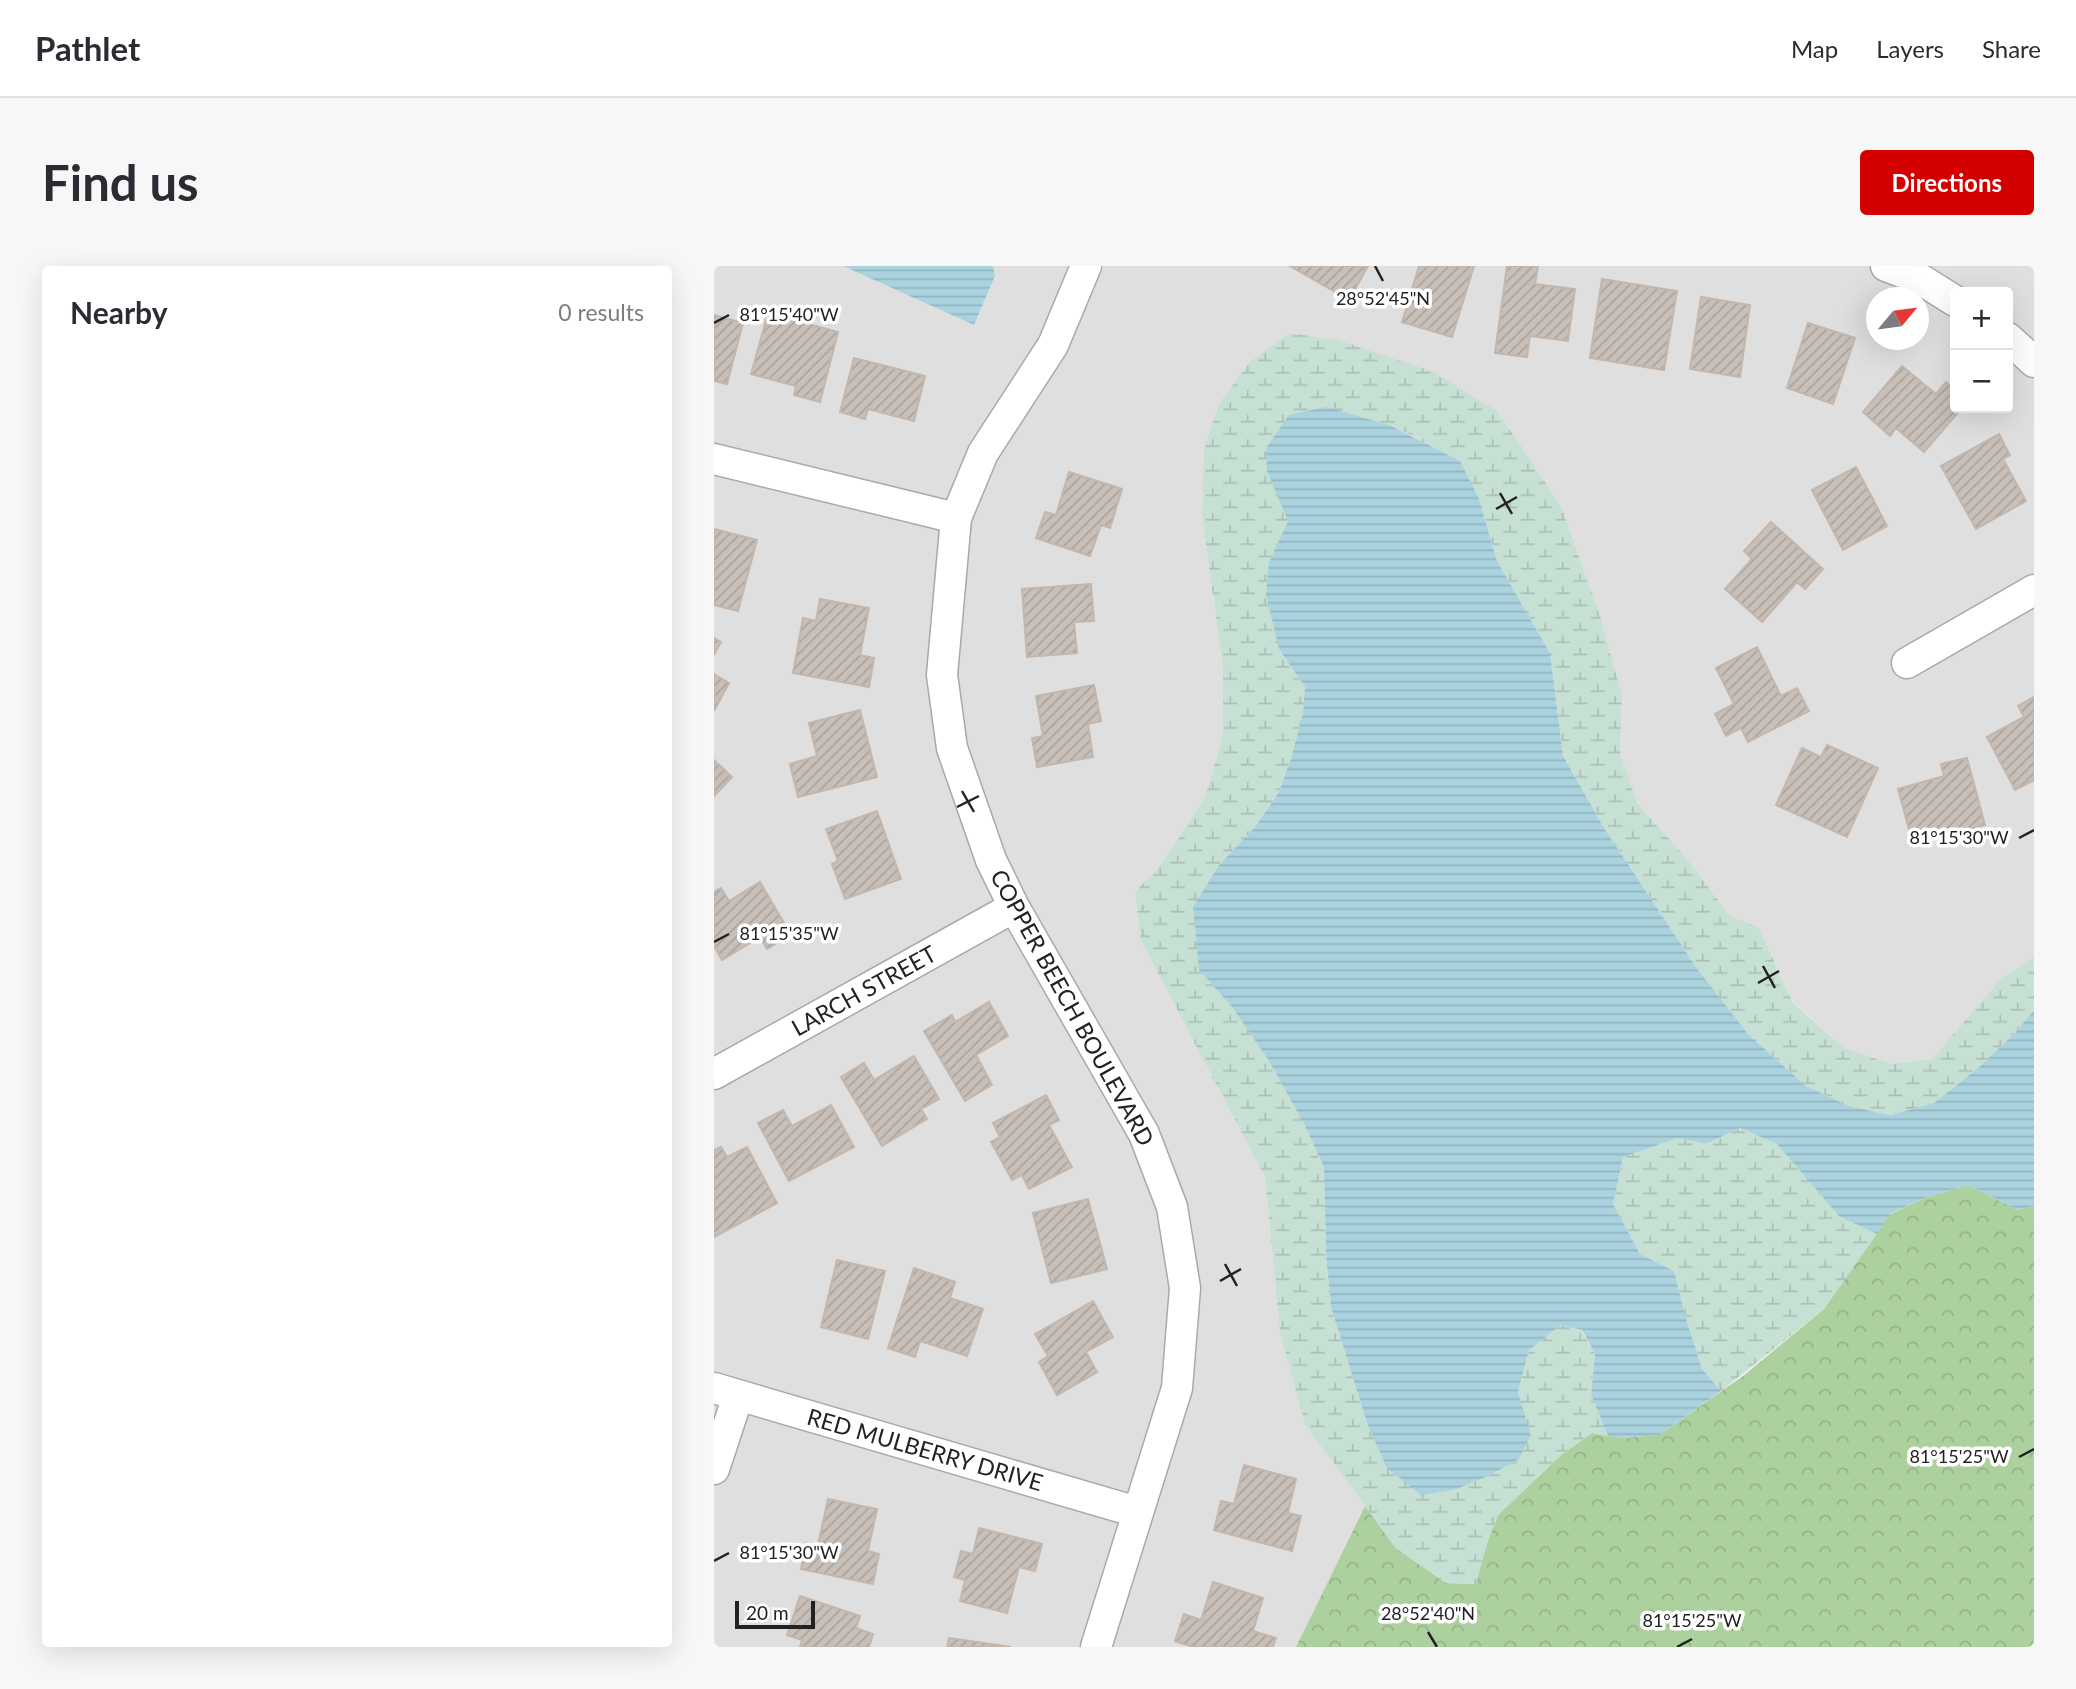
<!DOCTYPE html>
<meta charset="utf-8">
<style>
body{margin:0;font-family:Lato,sans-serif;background:#f7f7f7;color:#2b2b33}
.controls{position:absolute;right:21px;top:21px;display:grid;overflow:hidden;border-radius:7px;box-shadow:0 7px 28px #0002}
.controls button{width:63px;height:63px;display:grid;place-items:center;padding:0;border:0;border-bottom:2px solid #e1e1e2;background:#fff;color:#2b2b33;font:35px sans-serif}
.compass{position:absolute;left:1152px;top:21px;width:63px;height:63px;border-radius:50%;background:#fff;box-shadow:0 7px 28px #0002;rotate:61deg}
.scale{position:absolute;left:21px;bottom:18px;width:80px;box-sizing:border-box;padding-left:7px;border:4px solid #222;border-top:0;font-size:19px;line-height:24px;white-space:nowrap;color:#222;-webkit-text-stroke:5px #fff;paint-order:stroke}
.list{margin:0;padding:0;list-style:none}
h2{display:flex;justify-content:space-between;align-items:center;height:91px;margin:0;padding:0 28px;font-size:30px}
h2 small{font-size:23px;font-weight:400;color:#7c7c81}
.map{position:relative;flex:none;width:1320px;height:1381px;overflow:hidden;border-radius:7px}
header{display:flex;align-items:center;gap:42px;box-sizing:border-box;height:98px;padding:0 35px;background:#fff;border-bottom:2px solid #e1e1e2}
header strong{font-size:33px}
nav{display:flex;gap:38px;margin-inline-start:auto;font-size:24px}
.intro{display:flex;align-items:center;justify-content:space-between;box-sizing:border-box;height:168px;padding:0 42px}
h1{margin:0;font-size:49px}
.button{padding:18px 32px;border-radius:7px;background:#d40000;color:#fff;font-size:24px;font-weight:700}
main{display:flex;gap:42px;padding:0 42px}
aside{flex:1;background:#fff;border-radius:7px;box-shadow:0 7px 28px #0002}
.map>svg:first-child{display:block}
.residential{fill:#e0dfdf;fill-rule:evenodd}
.forest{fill:url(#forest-crowns)}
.wetland{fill:url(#wetland-marsh)}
.water{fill:url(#water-rules)}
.building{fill:url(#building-hatch);stroke:#c4b6ab;stroke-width:2}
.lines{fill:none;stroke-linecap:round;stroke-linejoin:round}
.street-casing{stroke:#a9a9a9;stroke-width:33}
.street{stroke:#fff;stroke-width:30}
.ticks{fill:none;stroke:#222;stroke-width:2.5}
.labels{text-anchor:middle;stroke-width:7;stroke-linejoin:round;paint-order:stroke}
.street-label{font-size:23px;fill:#222;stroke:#fff}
.ticks-label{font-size:18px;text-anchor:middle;fill:#222;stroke:#fff;stroke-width:7;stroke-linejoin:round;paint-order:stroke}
</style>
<header>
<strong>Pathlet</strong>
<nav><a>Map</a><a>Layers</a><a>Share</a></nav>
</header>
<div class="intro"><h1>Find us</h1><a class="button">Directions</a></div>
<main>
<aside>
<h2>Nearby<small>0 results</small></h2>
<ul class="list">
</ul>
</aside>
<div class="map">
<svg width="1320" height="1381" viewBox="0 0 1320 1381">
<defs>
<pattern id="forest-crowns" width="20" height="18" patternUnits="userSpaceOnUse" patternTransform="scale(1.75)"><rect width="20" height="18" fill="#add19e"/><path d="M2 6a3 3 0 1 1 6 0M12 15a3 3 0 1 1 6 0" fill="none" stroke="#95b388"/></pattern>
<pattern id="wetland-marsh" width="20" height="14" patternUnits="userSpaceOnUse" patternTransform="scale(1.75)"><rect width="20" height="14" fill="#c6e0d4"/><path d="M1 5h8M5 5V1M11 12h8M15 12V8" fill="none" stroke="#aac0b6"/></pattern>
<pattern id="water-rules" width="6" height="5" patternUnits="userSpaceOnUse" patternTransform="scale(1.75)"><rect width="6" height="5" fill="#aad3df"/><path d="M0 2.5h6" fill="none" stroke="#92b5bf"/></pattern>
<pattern id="building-hatch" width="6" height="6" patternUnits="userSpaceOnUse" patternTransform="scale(1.75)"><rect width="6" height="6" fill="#c7bfb8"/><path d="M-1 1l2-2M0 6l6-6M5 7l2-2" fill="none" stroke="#aba49e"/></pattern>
</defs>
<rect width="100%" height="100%" fill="#f2efe9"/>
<path class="residential" d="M 0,0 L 129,0 L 260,59 L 281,10 L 279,0 L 1320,0 L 1320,691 L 1286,714 L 1218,793 L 1176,798 L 1130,782 L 1079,736 L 1045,662 L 1015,649 L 974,594 L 923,537 L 906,486 L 908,430 L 887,352 L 847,240 L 506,136 L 490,181 L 488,250 L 509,402 L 509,469 L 491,531 L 449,596 L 421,626 L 427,675 L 551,911 L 566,1067 L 591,1157 L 651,1240 L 582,1381 L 0,1381 ZM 1241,26 L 1294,26 L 1294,142 L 1241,142 ZM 1162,32 L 1204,32 L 1204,74 L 1162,74 Z"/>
<path class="forest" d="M 1254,919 L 1304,944 L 1320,940 L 1320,1381 L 582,1381 L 651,1240 L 682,1282 L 732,1317 L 761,1318 L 774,1274 L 784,1249 L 847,1189 L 878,1167 L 908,1172 L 945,1169 L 1029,1110 L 1110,1043 L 1175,949 L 1210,932 Z"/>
<path class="wetland" d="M 575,67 L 624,74 L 720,106 L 783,145 L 847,240 L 887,352 L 908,430 L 906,486 L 923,537 L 974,594 L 1015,649 L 1045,662 L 1079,737 L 1130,782 L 1177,798 L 1218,793 L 1286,714 L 1320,691 L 1320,744 L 1300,768 L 1264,802 L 1220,837 L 1176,849 L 1135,840 L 1092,820 L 1034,768 L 1012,742 L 984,704 L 890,562 L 849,488 L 836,387 L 783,295 L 765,233 L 704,172 L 675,159 L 645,152 L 574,255 L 555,296 L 565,383 L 591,421 L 589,447 L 578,489 L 565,526 L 541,561 L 506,598 L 485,704 L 518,741 L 555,795 L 591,860 L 610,903 L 612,989 L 617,1041 L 653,1157 L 743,1223 L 776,1209 L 804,1194 L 809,1148 L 804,1126 L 815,1084 L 847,1059 L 867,1064 L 881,1088 L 877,1129 L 894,1170 L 878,1167 L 847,1189 L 784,1249 L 774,1274 L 762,1318 L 732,1317 L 682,1282 L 591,1158 L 566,1067 L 551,911 L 427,675 L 421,626 L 449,596 L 491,531 L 509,469 L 509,402 L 488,250 L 490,181 L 506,136 L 536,96 Z
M 1026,862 L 1063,878 L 1125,949 L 1163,968 L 1110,1043 L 1007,1125 L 988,1103 L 972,1052 L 960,1005 L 926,988 L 899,938 L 909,891 L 964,872 L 994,878 Z"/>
<path class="water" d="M 129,0 L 279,0 L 281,10 L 260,59 Z
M 612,141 L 675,159 L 746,195 L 765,233 L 783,295 L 836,387 L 849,489 L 890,562 L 984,704 L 1034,768 L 1092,820 L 1135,840 L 1176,849 L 1220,837 L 1264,802 L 1300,768 L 1320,744 L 1320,940 L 1304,944 L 1254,919 L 1210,932 L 1176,948 L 1163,968 L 1125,950 L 1063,878 L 1026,862 L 993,878 L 964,872 L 909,891 L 899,938 L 926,988 L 960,1005 L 972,1052 L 988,1103 L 1007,1125 L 945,1169 L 908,1172 L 894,1170 L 877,1129 L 881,1088 L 868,1064 L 847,1059 L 815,1084 L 804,1126 L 817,1170 L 804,1194 L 776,1209 L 743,1223 L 707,1229 L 673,1202 L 653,1157 L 617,1041 L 612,989 L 610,902 L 591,860 L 555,795 L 518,741 L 485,704 L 479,641 L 506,598 L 541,561 L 565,526 L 578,489 L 589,447 L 591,421 L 565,383 L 552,329 L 555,296 L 574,255 L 553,205 L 552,182 L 575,149 Z"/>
<path class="building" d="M 576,0 L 654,0 L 635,34 Z
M 705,0 L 760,0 L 738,71 L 688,56 Z
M 793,0 L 824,0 L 821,18 L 861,23 L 854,75 L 816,70 L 813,91 L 781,87 Z
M 888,13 L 963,25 L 950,104 L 876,92 Z
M 987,31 L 1036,39 L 1026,111 L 976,103 Z
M 54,47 L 124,66 L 106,136 L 80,129 L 82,120 L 37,108 Z
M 0,49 L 29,57 L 13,118 L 0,115 Z
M 1094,57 L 1141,72 L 1119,138 L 1073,122 Z
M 140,92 L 211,110 L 200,155 L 154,143 L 151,153 L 126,146 Z
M 1188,100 L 1222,128 L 1232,116 L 1241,124 L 1241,142 L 1248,142 L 1210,186 L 1182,162 L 1176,170 L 1149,146 Z
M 1285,168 L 1296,189 L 1289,193 L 1312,235 L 1262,263 L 1227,200 Z
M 1142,201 L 1173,260 L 1129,284 L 1098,224 Z
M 355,206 L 408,223 L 396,262 L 387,259 L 376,290 L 322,272 L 331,246 L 342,249 Z
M 1057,256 L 1109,303 L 1091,323 L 1083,316 L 1048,356 L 1011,323 L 1038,293 L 1030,285 Z
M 0,263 L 43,274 L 24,345 L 0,339 Z
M 377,318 L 380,355 L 360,356 L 363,387 L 313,391 L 308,323 Z
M 106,333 L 155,342 L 146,389 L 160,392 L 155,421 L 79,407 L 89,352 L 102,355 Z
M 0,372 L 7,376 L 0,389 Z
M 1043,381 L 1067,430 L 1083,422 L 1095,445 L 1034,476 L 1027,462 L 1012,470 L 1001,448 L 1020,438 L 1002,402 Z
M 0,408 L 15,417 L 0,445 Z
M 380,419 L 387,455 L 374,458 L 379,491 L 323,501 L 318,472 L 329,470 L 322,430 Z
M 1320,431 L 1320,514 L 1301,524 L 1273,471 L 1310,451 L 1304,440 Z
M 146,444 L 163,511 L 84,531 L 76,498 L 103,490 L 95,457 Z
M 1113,479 L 1164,502 L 1133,571 L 1062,539 L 1088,482 L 1107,491 Z
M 1253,492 L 1271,559 L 1199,578 L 1184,523 L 1230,510 L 1227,498 Z
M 0,494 L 18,511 L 0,530 Z
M 163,545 L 187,613 L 131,633 L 118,598 L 124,595 L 112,563 Z
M 46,616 L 77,669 L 53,683 L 46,671 L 8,694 L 0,680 L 0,626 L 7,622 L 15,635 Z
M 275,736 L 294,770 L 262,789 L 278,819 L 251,835 L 210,765 L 238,749 L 241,756 Z
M 200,790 L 225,833 L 207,843 L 213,853 L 168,880 L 127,811 L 150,797 L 160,814 Z
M 332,829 L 345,854 L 335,859 L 358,901 L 315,923 L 308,909 L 298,914 L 277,876 L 286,871 L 279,857 Z
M 117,839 L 140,881 L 75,915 L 44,857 L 69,844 L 78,860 Z
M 7,881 L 13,891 L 33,881 L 63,937 L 0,971 L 0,884 Z
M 374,933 L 393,1003 L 337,1017 L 319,947 Z
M 123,994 L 171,1005 L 154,1073 L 107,1061 Z
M 200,1002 L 241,1016 L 236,1032 L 269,1043 L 253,1090 L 206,1075 L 201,1091 L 174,1082 Z
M 379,1035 L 399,1071 L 372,1086 L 383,1106 L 343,1129 L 325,1096 L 334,1090 L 321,1068 Z
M 530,1199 L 582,1213 L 574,1247 L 587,1250 L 578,1285 L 500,1264 L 507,1235 L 520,1238 Z
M 114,1233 L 163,1243 L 154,1285 L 165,1288 L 159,1318 L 87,1303 L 92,1277 L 104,1279 Z
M 265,1262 L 328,1278 L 321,1305 L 305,1301 L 293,1347 L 246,1335 L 251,1314 L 240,1311 L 247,1285 L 259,1288 Z
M 499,1316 L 549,1332 L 539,1365 L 562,1372 L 559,1381 L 479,1381 L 461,1375 L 470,1348 L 487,1354 Z
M 86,1330 L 146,1350 L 142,1362 L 159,1368 L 155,1381 L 86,1381 L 88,1374 L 73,1369 Z
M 235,1372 L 297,1381 L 233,1381 Z"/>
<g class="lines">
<g class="street-casing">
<path id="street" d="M 372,0 L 339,79 L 269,187 L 242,252 L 228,409 L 238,482 L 277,594 L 300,641 L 430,868 L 458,941 L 471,1022 L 463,1122 L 382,1381
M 1172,0 L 1206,13 L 1241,35
M 1294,72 L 1320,96
M 0,193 L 242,252
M 1193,397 L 1320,324
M 0,808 L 300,641
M 0,1122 L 423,1246
M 0,1203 L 24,1130"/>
</g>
<use href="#street" class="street"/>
</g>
<path class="ticks" d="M 661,0 L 669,15M 0,57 L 15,49M 786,227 L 798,248M 782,243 L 803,231M 248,525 L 260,546M 243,541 L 265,530M 1305,572 L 1320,564M 0,676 L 15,668M 1049,700 L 1061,722M 1044,717 L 1065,705M 511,998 L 523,1020M 506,1015 L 527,1003M 1305,1191 L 1320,1183M 0,1295 L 15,1287M 714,1366 L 723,1381M 963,1381 L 978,1373"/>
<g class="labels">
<g class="street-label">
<text transform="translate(150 725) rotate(-29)" y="8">LARCH STREET</text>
<text transform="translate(358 742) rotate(61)" y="8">COPPER BEECH BOULEVARD</text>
<text transform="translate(211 1184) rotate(16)" y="8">RED MULBERRY DRIVE</text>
</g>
</g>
<g class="ticks-label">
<text x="669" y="39">28°52'45"N</text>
<text x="75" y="55">81°15'40"W</text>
<text x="1245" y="578">81°15'30"W</text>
<text x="75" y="674">81°15'35"W</text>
<text x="1245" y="1197">81°15'25"W</text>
<text x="75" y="1293">81°15'30"W</text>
<text x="714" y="1354">28°52'40"N</text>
<text x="978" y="1361">81°15'25"W</text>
</g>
</svg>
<div class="controls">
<button>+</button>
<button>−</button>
</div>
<svg class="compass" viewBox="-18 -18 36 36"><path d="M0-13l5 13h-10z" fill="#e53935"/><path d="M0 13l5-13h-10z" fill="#7c7c81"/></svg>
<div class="scale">20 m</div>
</div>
</main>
